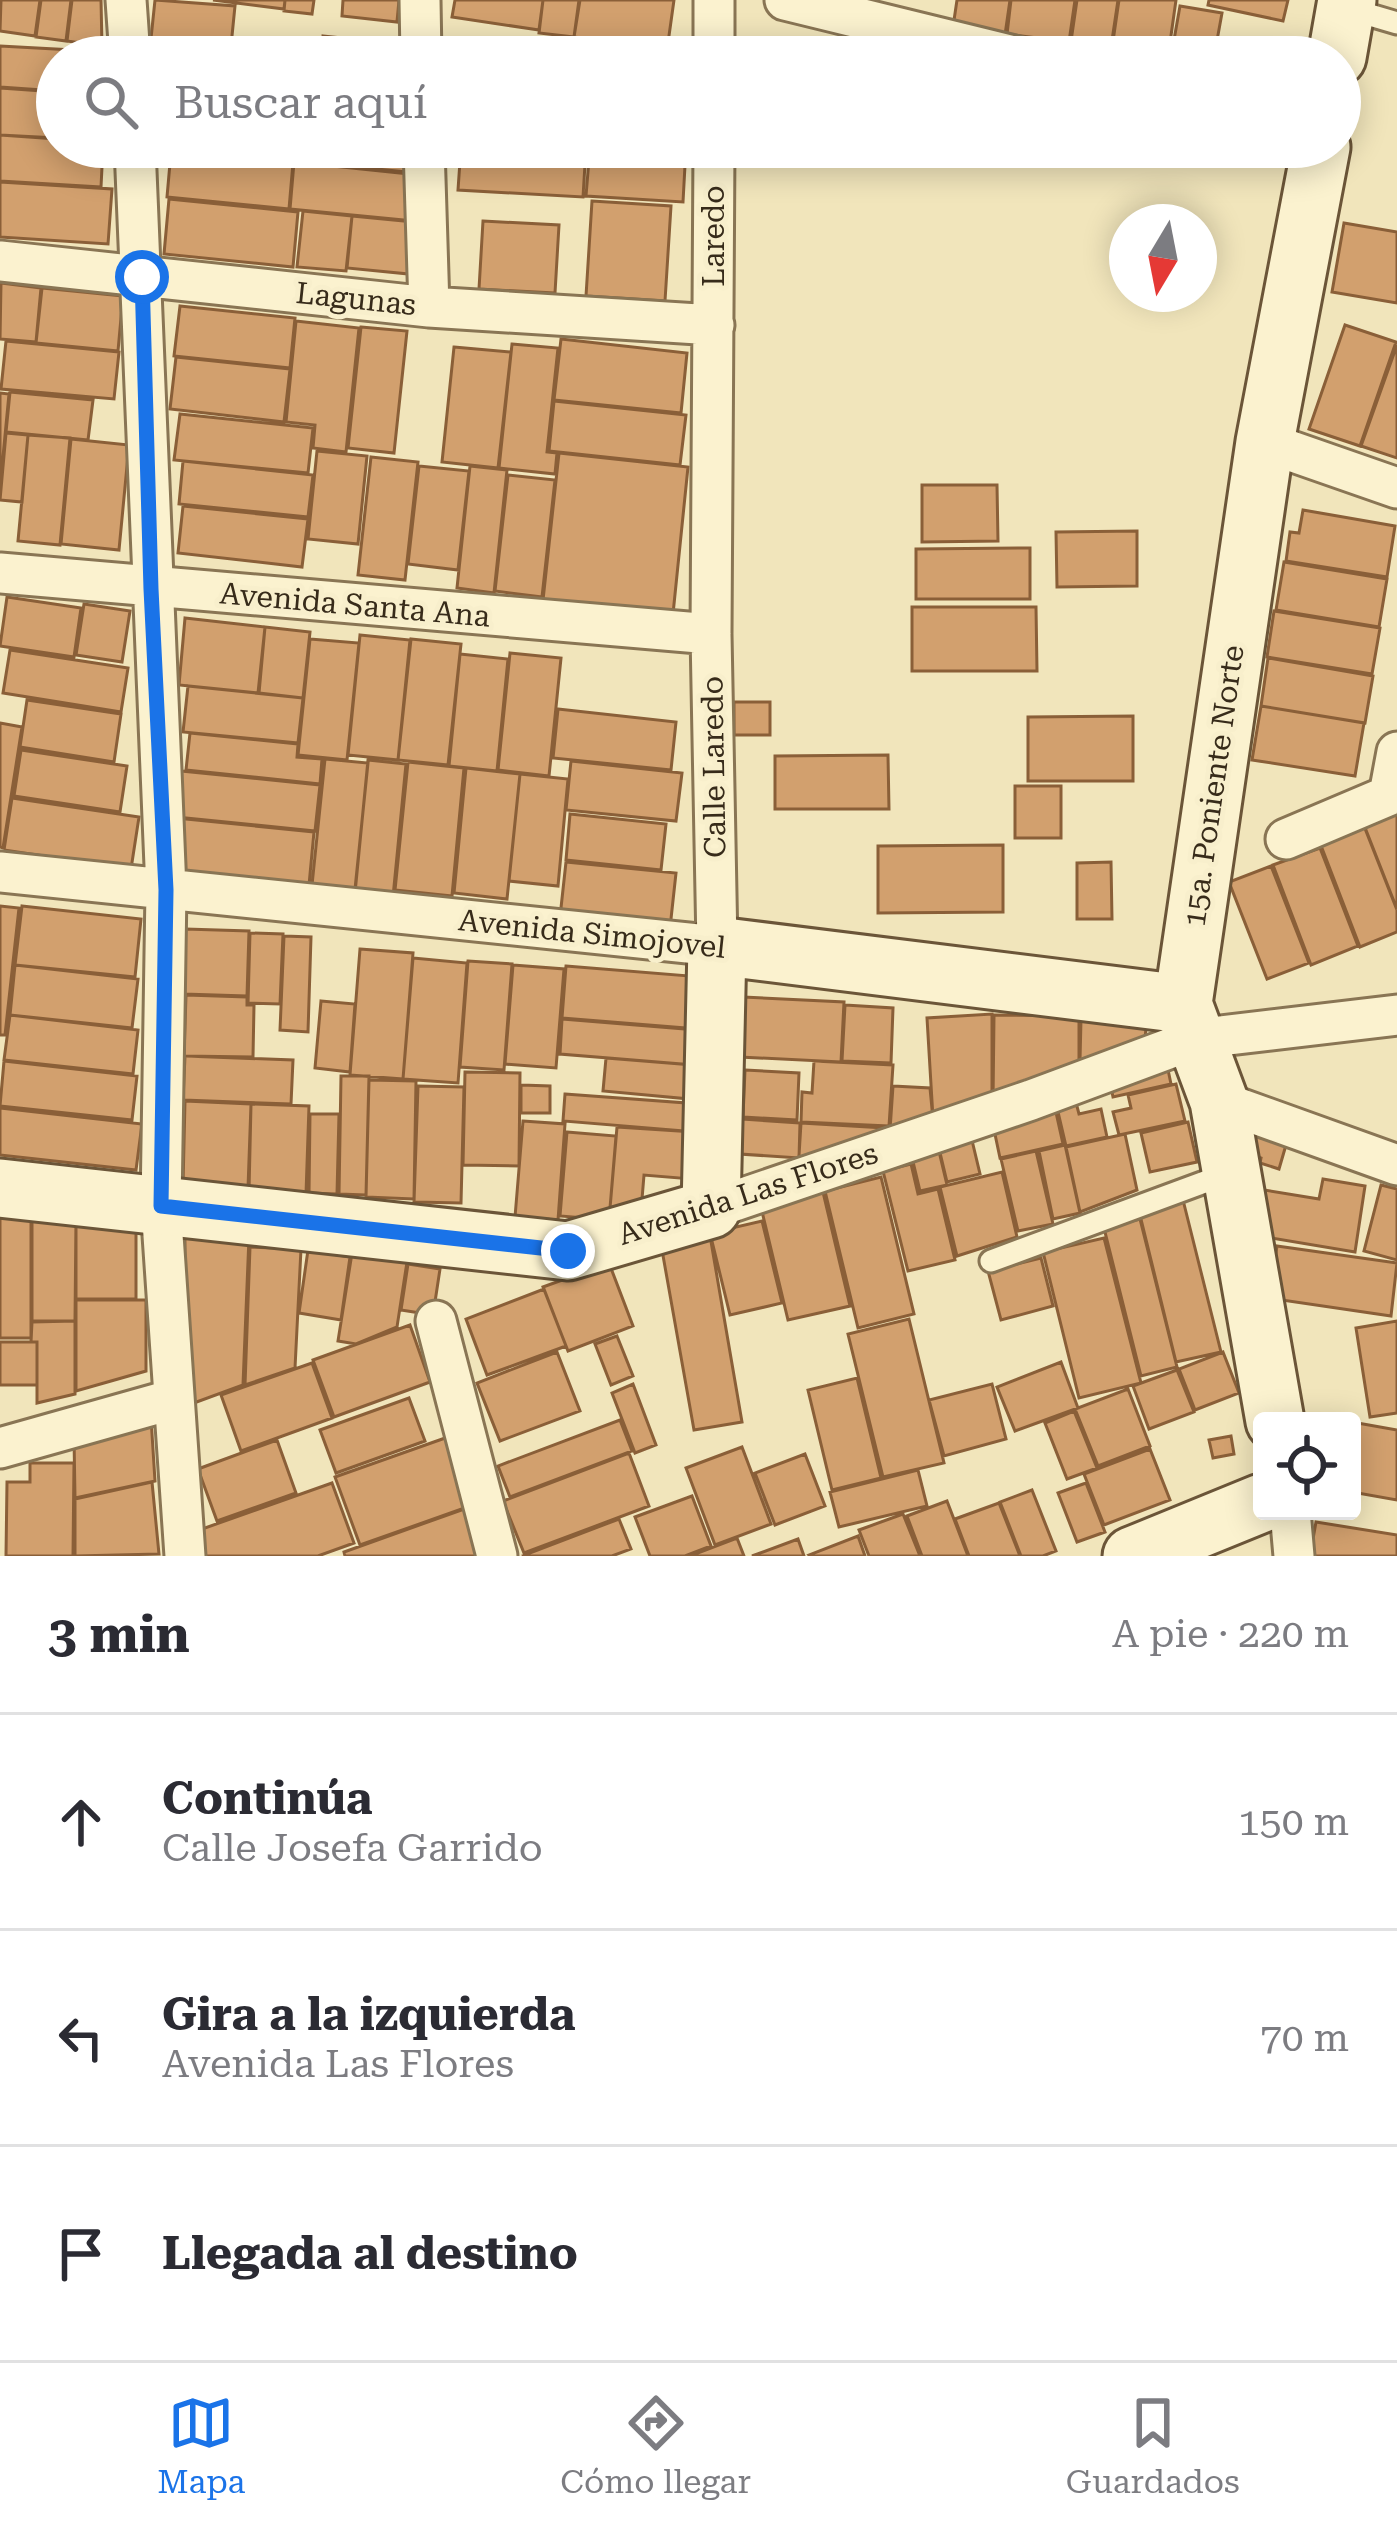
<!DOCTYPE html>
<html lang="es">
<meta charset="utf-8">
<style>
body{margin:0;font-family:"Roboto Serif",serif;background:#f2f2f3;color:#2b2b33}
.controls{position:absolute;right:36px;bottom:36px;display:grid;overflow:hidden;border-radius:12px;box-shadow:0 6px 30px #0003}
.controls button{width:108px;height:108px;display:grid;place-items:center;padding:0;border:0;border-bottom:3px solid #e1e1e2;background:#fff;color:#2b2b33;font:60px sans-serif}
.compass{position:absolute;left:1109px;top:204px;width:108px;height:108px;border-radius:50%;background:#fff;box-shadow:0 6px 30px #0003;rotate:190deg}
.stop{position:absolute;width:36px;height:36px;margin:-27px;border:9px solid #1a73e8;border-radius:50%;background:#fff}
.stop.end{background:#1a73e8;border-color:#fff;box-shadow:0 3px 12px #0008}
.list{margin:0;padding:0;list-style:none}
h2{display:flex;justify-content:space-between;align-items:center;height:156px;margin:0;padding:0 48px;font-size:51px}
h2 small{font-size:39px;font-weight:400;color:#7c7c81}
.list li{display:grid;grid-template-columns:78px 1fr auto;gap:36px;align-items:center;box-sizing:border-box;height:216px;padding:0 48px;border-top:3px solid #e1e1e2}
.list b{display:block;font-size:45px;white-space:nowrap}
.list p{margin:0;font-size:39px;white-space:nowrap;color:#7c7c81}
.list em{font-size:39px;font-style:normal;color:#7c7c81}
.icon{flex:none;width:66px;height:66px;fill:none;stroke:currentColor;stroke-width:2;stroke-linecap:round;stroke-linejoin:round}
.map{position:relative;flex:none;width:1397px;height:1556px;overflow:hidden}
.search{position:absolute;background:#fff;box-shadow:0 6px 30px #0003;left:36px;right:36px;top:36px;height:132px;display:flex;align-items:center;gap:30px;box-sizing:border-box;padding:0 42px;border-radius:66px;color:#7c7c81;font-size:45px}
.sheet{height:804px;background:#fff}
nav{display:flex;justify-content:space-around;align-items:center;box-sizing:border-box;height:168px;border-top:3px solid #e1e1e2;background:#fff;font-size:33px;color:#7c7c81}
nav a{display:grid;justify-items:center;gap:6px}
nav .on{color:#1a73e8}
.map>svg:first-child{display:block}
.building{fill:#d2a06e;stroke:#8a5f38;stroke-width:3}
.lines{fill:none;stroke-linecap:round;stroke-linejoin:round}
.lane-casing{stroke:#897554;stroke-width:27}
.street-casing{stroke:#897554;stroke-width:45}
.secondary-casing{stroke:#6b5538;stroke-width:63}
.lane{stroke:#fbf2cf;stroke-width:21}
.street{stroke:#fbf2cf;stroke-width:39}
.secondary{stroke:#fbf2cf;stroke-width:57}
.route{stroke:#1a73e8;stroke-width:15}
.labels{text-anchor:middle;stroke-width:10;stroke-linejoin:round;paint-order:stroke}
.street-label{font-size:30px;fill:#372b1a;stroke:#f8efcc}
</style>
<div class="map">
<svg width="1397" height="1556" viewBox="0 0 1397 1556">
<rect width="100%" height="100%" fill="#f1e5bb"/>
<path class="building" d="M 1,0 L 40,0 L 35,36 L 0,31 Z
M 41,0 L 71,0 L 66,41 L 36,37 Z
M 72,0 L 101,0 L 102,46 L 67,41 Z
M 155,0 L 235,6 L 230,56 L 150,48 Z
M 213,0 L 285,0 L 284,9 Z
M 285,0 L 314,0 L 312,14 L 284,11 Z
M 343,0 L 399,0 L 397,22 L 342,16 Z
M 455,0 L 543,0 L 539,30 L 452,17 Z
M 543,0 L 579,0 L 574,37 L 539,33 Z
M 580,0 L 674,0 L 667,50 L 574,37 Z
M 957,0 L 1010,0 L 1005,35 L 953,27 Z
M 1011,0 L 1075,0 L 1069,42 L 1007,34 Z
M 1077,0 L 1118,0 L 1110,54 L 1070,48 Z
M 1119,0 L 1176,0 L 1168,57 L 1137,57 L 1138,51 L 1112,48 Z
M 1209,0 L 1288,0 L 1283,21 L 1208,5 Z
M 1180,6 L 1222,13 L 1214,57 L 1171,57 Z
M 323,36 L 410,45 L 409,57 L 321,57 Z
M 459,43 L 591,51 L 590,57 L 458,57 Z
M 0,46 L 91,51 L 91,57 L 57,57 L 57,91 L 0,87 Z
M 592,48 L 674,52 L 673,57 L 591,57 Z
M 0,88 L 57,92 L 57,138 L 0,135 Z
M 0,135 L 57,139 L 57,147 L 103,147 L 101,187 L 0,181 Z
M 151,147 L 272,147 L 271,160 Z
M 297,147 L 410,147 L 407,172 L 296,161 Z
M 461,147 L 586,148 L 583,197 L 458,190 Z
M 590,147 L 686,147 L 683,202 L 586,196 Z
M 171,152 L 293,163 L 289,209 L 167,197 Z
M 294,162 L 419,175 L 414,221 L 290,209 Z
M 0,182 L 112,189 L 108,244 L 0,237 Z
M 169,199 L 298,212 L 293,267 L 164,254 Z
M 592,201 L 671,206 L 665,301 L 586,296 Z
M 303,211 L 352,216 L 346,271 L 297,267 Z
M 352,216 L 414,222 L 409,274 L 347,268 Z
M 483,221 L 559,225 L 555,293 L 479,289 Z
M 1344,223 L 1397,232 L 1397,303 L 1332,292 Z
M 1,283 L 41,288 L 36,342 L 0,339 Z
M 42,288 L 123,296 L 118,351 L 36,343 Z
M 180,306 L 295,318 L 290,368 L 174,356 Z
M 296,321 L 359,328 L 346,452 L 313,448 L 315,425 L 286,422 Z
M 1345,325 L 1396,342 L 1360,446 L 1309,429 Z
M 361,327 L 407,331 L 394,453 L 348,448 Z
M 561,339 L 687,353 L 681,413 L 554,400 Z
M 6,341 L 119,352 L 114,399 L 1,389 Z
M 512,344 L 558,348 L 547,452 L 557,453 L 555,474 L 499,468 Z
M 1397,345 L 1397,458 L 1361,446 Z
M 454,347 L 511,352 L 498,468 L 442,462 Z
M 176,357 L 290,369 L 284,422 L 170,409 Z
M 10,392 L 93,400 L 88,440 L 6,432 Z
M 0,393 L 9,394 L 0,488 Z
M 554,401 L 686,415 L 680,465 L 549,451 Z
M 180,414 L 313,428 L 308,473 L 174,460 Z
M 6,433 L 28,435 L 22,502 L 0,500 Z
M 28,435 L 70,438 L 60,545 L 18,541 Z
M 71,439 L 129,445 L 119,550 L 61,544 Z
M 317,451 L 367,456 L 358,544 L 308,539 Z
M 559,453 L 688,467 L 673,614 L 543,600 Z
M 371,457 L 418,462 L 405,580 L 358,575 Z
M 183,461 L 313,475 L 308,517 L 179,504 Z
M 419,466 L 469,471 L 458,570 L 408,564 Z
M 470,466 L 507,470 L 494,593 L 457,588 Z
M 508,475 L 555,480 L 542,597 L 495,591 Z
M 922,485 L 997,485 L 998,541 L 922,542 Z
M 183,506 L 308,519 L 302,567 L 178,553 Z
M 1303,510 L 1395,526 L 1387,577 L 1286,561 L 1290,532 L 1299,533 Z
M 1137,531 L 1137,586 L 1057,587 L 1056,532 Z
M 1030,548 L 1030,599 L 916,599 L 916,549 Z
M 1284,562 L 1387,579 L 1379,627 L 1276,610 Z
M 7,597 L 81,608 L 74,657 L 0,646 Z
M 84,604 L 130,611 L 122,662 L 76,655 Z
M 912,607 L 1036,607 L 1037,671 L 912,671 Z
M 1274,611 L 1380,628 L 1372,674 L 1267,657 Z
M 185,618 L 265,627 L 258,693 L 179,685 Z
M 265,627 L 310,632 L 303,698 L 259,693 Z
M 360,635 L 410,640 L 398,760 L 348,755 Z
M 310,639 L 359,643 L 347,760 L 298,755 Z
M 411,639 L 461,644 L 448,765 L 398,760 Z
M 10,650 L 128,668 L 121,712 L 3,693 Z
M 510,653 L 561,658 L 549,776 L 498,770 Z
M 460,654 L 508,659 L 497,771 L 449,766 Z
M 1268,658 L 1373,676 L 1365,723 L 1261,706 Z
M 188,686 L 303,698 L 298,743 L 183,732 Z
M 27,700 L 121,714 L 114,762 L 20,747 Z
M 734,702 L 770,702 L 770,735 L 734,735 Z
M 1261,706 L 1364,723 L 1355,776 L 1252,760 Z
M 558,709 L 676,722 L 671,770 L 553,758 Z
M 1133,716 L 1133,781 L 1028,781 L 1028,717 Z
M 0,723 L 22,727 L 3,848 L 0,847 Z
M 190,733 L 298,744 L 297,757 L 322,759 L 320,784 L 186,770 Z
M 21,750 L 127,766 L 120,812 L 14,796 Z
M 888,755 L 889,809 L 775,809 L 775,756 Z
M 325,759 L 368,763 L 355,889 L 312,885 Z
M 368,760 L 406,764 L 393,897 L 355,893 Z
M 571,761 L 682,773 L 676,821 L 566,810 Z
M 408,762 L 464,768 L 452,896 L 395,890 Z
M 466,768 L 520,774 L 507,899 L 454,893 Z
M 181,771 L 320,785 L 315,831 L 176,817 Z
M 520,774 L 568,779 L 558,886 L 509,881 Z
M 1015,786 L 1061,786 L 1061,838 L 1015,838 Z
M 12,798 L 139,817 L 131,869 L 4,850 Z
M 1397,812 L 1397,909 L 1364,825 Z
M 570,814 L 666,824 L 661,870 L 566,860 Z
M 176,818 L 314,832 L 309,885 L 171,872 Z
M 1364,826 L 1397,910 L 1397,932 L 1360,947 L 1320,843 Z
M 1003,845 L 1003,912 L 878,913 L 878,846 Z
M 1320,848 L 1358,946 L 1311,965 L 1273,865 Z
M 566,862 L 676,873 L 670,928 L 560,917 Z
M 1111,862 L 1112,919 L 1077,919 L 1077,863 Z
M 1271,866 L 1309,963 L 1267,979 L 1229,882 Z
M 0,906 L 19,908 L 5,1035 L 0,1035 Z
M 22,906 L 141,919 L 135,977 L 15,965 Z
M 185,929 L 249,931 L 247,996 L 183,994 Z
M 250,933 L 283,934 L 280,1004 L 248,1003 Z
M 284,936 L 311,937 L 308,1032 L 280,1030 Z
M 360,949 L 413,953 L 403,1079 L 350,1075 Z
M 413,958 L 467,963 L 458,1083 L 403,1079 Z
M 468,961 L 512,964 L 504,1070 L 460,1067 Z
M 15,965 L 138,979 L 132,1028 L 10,1015 Z
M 513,965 L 564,969 L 556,1068 L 505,1064 Z
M 566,966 L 690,976 L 686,1028 L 562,1018 Z
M 186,995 L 247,997 L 247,1005 L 254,1005 L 253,1057 L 184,1056 Z
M 743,997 L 844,1002 L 841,1062 L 740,1057 Z
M 321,1001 L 355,1004 L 350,1072 L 315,1068 Z
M 845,1005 L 893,1008 L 891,1063 L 842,1061 Z
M 992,1014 L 992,1103 L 933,1118 L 927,1018 Z
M 10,1015 L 138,1030 L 133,1074 L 4,1060 Z
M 994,1015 L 1079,1016 L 1079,1068 L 993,1102 Z
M 562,1019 L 697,1030 L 694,1065 L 560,1054 Z
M 1081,1019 L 1146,1027 L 1145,1039 L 1080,1060 Z
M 185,1056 L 293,1060 L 291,1104 L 183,1100 Z
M 606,1058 L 693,1065 L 690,1099 L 603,1091 Z
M 1166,1060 L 1171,1084 L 1113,1097 L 1108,1073 Z
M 4,1061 L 137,1076 L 132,1120 L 0,1106 Z
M 814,1061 L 893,1065 L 889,1126 L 801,1122 L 802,1092 L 812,1093 Z
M 745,1070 L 799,1073 L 797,1120 L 743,1117 Z
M 465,1072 L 520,1073 L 519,1166 L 463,1165 Z
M 341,1076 L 369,1076 L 366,1195 L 339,1194 Z
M 369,1080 L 416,1081 L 414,1199 L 366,1197 Z
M 1176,1084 L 1185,1121 L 1119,1135 L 1113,1112 L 1131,1108 L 1128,1095 Z
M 521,1085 L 550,1086 L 550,1113 L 521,1113 Z
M 418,1086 L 464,1087 L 461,1203 L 414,1202 Z
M 893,1086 L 930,1088 L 933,1119 L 890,1130 Z
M 565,1094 L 686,1103 L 684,1131 L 563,1121 Z
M 1074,1095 L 1079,1114 L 1101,1109 L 1107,1137 L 1066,1146 L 1055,1099 Z
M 1053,1099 L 1063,1144 L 1000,1158 L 992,1120 Z
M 185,1101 L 251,1104 L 248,1188 L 183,1185 Z
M 251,1104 L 309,1106 L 306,1194 L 249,1191 Z
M 0,1108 L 142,1124 L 136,1170 L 0,1155 Z
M 310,1114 L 339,1114 L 337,1194 L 309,1193 Z
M 742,1119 L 800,1123 L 799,1158 L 740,1154 Z
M 523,1121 L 565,1124 L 558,1220 L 515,1217 Z
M 1188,1122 L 1197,1162 L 1150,1172 L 1141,1133 Z
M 801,1123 L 885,1128 L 884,1137 L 798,1172 Z
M 617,1127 L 694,1132 L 691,1179 L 644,1175 L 641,1211 L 610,1208 Z
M 567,1132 L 616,1136 L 609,1220 L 560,1216 Z
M 970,1132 L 980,1174 L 947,1182 L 937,1140 Z
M 1125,1134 L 1137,1190 L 1080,1212 L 1066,1147 Z
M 1247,1134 L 1286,1145 L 1279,1169 L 1260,1163 L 1261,1158 L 1249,1154 Z
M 937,1143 L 947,1185 L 920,1191 L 910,1149 Z
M 1065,1145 L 1080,1213 L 1053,1219 L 1039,1151 Z
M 1036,1151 L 1053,1224 L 1018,1231 L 1001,1159 Z
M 911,1164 L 918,1194 L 938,1189 L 955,1260 L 908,1271 L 883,1171 Z
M 1002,1172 L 1017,1237 L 957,1256 L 940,1187 Z
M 881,1177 L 914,1314 L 858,1328 L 825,1191 Z
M 1323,1179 L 1365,1186 L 1355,1252 L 1259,1236 L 1252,1188 L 1319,1199 Z
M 1381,1185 L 1397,1189 L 1397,1260 L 1364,1251 Z
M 822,1188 L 850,1306 L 788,1320 L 760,1203 Z
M 1183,1200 L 1221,1352 L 1176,1362 L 1139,1211 Z
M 0,1218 L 31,1218 L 31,1338 L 0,1338 Z
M 32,1218 L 76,1219 L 75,1321 L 32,1321 Z
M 76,1219 L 136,1219 L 136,1299 L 76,1299 Z
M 1140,1219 L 1177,1367 L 1141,1376 L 1104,1228 Z
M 762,1221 L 782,1303 L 730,1315 L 710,1233 Z
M 708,1224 L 742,1422 L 694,1430 L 659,1233 Z
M 185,1234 L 249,1237 L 243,1385 L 183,1407 Z
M 1104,1238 L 1141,1383 L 1079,1398 L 1043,1252 Z
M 1277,1246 L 1397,1263 L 1391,1316 L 1269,1298 Z
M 250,1247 L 301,1249 L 295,1368 L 245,1385 Z
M 308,1250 L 350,1257 L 341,1320 L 299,1313 Z
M 352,1253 L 407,1262 L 397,1327 L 356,1344 L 338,1341 Z
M 1041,1258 L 1053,1306 L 1001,1320 L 988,1271 Z
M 609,1263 L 633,1326 L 568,1351 L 543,1287 Z
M 408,1264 L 440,1269 L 433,1315 L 401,1310 Z
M 544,1289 L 566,1346 L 487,1375 L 466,1319 Z
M 76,1300 L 146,1300 L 146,1371 L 76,1391 Z
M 909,1319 L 944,1463 L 883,1477 L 848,1334 Z
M 75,1321 L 75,1394 L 37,1403 L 37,1342 L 31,1342 L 32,1322 Z
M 1397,1321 L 1397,1413 L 1370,1417 L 1356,1328 Z
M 410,1325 L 430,1382 L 334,1417 L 313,1360 Z
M 617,1336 L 633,1376 L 611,1385 L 595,1344 Z
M 0,1342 L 37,1342 L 37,1385 L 0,1385 Z
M 557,1352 L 580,1411 L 500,1441 L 477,1383 Z
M 1223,1352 L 1239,1393 L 1195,1410 L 1179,1369 Z
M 1061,1362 L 1078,1408 L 1015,1431 L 997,1387 Z
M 312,1363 L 332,1418 L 241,1451 L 221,1395 Z
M 1177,1370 L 1194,1412 L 1149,1429 L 1133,1386 Z
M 857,1378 L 881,1478 L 832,1490 L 808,1390 Z
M 633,1384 L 656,1445 L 635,1453 L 612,1393 Z
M 992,1384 L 1006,1439 L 944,1456 L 929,1400 Z
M 1128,1389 L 1150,1446 L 1098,1466 L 1075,1409 Z
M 409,1398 L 425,1441 L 336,1473 L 320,1430 Z
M 1074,1411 L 1097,1468 L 1067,1479 L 1045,1423 Z
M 151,1418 L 155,1481 L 75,1498 L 74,1438 Z
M 620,1420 L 632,1451 L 510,1497 L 498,1466 Z
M 1352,1422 L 1397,1430 L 1397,1500 L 1352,1492 Z
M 1231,1436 L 1234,1454 L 1213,1458 L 1209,1440 Z
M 448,1437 L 473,1505 L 360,1545 L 335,1477 Z
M 277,1440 L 296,1493 L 217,1521 L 198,1469 Z
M 742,1447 L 771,1524 L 715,1545 L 686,1468 Z
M 1150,1449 L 1170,1500 L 1104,1525 L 1084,1474 Z
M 629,1453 L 649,1506 L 524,1553 L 503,1501 Z
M 805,1454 L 825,1506 L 775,1525 L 755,1473 Z
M 30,1463 L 74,1463 L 73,1556 L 6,1556 L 7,1482 L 30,1482 Z
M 918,1470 L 927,1506 L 839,1527 L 830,1492 Z
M 152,1482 L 159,1554 L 75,1556 L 75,1499 Z
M 332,1483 L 354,1543 L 318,1556 L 196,1556 L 188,1534 Z
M 1086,1483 L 1105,1532 L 1077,1542 L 1058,1493 Z
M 1032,1490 L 1056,1551 L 1043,1556 L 1021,1556 L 1000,1502 Z
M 692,1496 L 711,1546 L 685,1556 L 650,1556 L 635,1517 Z
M 947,1501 L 968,1556 L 922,1556 L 907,1516 Z
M 999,1503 L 1020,1556 L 969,1556 L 955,1519 Z
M 467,1508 L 482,1556 L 345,1556 L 344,1552 Z
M 903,1514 L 920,1556 L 869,1556 L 859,1530 Z
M 619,1519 L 631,1549 L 612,1556 L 522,1556 Z
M 1316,1522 L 1397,1535 L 1397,1556 L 1310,1556 Z
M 858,1536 L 865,1556 L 810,1556 L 809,1555 Z
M 737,1538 L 744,1556 L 690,1556 Z
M 798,1539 L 804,1556 L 752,1556 Z"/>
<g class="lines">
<g class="lane-casing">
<path id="lane" d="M 1346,8 L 1397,23
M 991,1261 L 1229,1173"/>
</g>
<g class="street-casing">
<path id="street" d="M 126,0 L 130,57
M 420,0 L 421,57
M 785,0 L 1018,57
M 714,57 L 714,0
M 135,147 L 166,890 L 161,1206 L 185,1556
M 424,147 L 429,307
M 0,261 L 429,307 L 714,325
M 1265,442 L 1397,488
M 0,573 L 711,634
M 1389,795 L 1397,752
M 1286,839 L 1397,792
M 0,872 L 717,946 L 711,634 L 714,147
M 1219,1101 L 1397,1165
M 711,1209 L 1031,1100 L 1195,1039 L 1397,1015
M 436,1321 L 497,1556
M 0,1448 L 174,1399
M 1290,1511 L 1294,1556"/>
</g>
<g class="secondary-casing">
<path id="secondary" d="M 1337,57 L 1347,0
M 0,1188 L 568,1251 L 711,1209 L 717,946 L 1183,1004
M 1275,1421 L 1219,1101 L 1183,1004 L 1265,442 L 1321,147
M 1132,1556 L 1262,1503"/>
</g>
<use href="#lane" class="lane"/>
<use href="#street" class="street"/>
<use href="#secondary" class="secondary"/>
</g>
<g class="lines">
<path class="route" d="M 142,277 L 151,589 L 166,890 L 161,1206 L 568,1251"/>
</g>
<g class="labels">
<g class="street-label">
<text transform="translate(714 236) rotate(-90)" y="10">Laredo</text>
<text transform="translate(356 299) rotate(6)" y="10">Lagunas</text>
<text transform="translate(355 605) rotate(5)" y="10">Avenida Santa Ana</text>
<text transform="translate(714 767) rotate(-91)" y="10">Calle Laredo</text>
<text transform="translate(1214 786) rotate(-82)" y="10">15a. Poniente Norte</text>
<text transform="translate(592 934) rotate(6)" y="10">Avenida Simojovel</text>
<text transform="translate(748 1194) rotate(-18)" y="10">Avenida Las Flores</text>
</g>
</g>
</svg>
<div class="controls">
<button><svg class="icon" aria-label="locate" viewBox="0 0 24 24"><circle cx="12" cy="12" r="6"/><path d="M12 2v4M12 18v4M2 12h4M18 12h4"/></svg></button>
</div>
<svg class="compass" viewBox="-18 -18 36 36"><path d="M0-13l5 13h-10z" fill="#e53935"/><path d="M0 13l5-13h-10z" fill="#7c7c81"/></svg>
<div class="stop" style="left:142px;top:277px"></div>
<div class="stop end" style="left:568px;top:1251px"></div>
<div class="search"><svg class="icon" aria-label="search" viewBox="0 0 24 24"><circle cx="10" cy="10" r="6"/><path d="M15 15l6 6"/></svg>Buscar aquí</div>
</div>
<section class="sheet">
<h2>3 min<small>A pie · 220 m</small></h2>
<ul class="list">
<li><svg class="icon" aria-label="ahead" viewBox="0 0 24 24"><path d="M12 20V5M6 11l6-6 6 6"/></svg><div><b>Continúa</b><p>Calle Josefa Garrido</p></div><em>150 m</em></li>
<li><svg class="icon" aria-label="left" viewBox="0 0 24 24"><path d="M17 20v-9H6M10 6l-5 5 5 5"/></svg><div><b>Gira a la izquierda</b><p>Avenida Las Flores</p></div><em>70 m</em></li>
<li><svg class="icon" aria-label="arrive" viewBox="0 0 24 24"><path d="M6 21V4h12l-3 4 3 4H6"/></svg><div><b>Llegada al destino</b></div></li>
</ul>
</section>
<nav>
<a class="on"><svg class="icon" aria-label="map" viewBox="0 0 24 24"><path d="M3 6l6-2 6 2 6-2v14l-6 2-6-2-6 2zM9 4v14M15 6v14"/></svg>Mapa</a>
<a><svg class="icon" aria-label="directions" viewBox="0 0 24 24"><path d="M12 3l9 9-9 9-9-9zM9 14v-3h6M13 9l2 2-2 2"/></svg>Cómo llegar</a>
<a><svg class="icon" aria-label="saved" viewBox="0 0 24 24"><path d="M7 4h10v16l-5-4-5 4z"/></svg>Guardados</a>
</nav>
